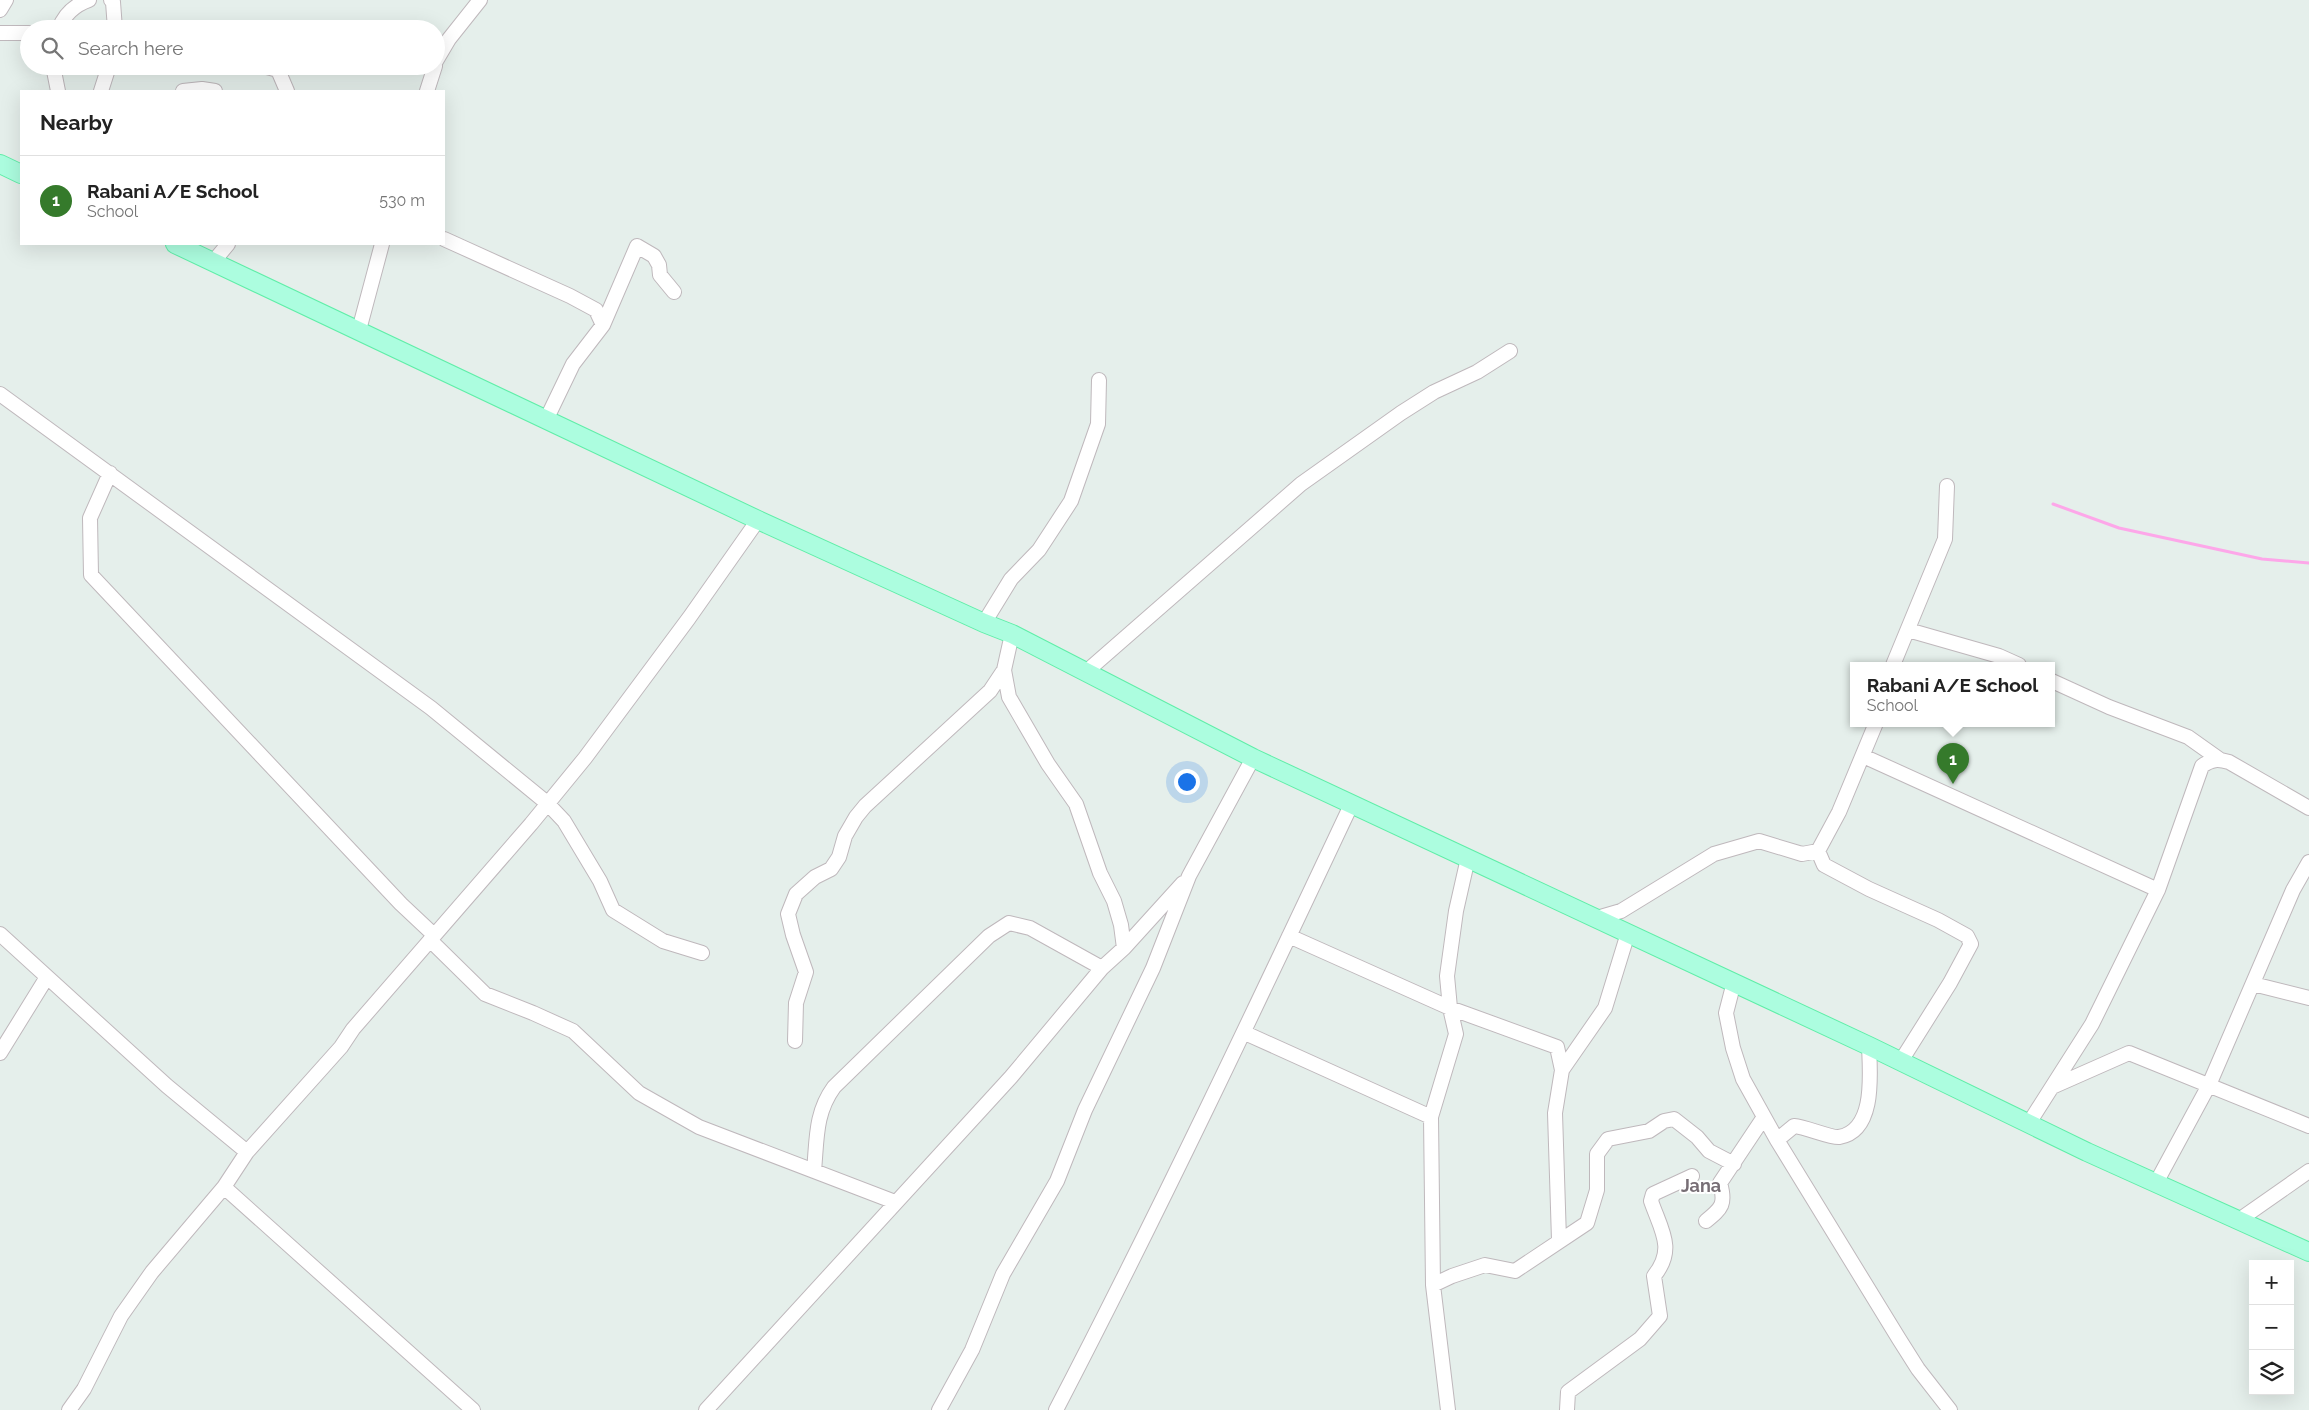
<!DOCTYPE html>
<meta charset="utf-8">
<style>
body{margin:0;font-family:Raleway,sans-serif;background:#f2f2f2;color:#222}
.controls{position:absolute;right:15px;bottom:15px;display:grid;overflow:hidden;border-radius:0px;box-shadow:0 5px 20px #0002}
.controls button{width:45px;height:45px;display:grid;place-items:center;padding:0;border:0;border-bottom:1px solid #e0e0e0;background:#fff;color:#222;font:25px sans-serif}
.you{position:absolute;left:1186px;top:781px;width:18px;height:18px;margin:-12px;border:4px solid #fff;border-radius:50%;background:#1a73e8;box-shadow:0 0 0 8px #1a73e833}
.badge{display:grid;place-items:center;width:32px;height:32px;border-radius:50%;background:#357a2b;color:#fff;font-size:16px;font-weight:700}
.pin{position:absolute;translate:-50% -41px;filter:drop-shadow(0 1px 2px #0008)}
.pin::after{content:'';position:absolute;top:26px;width:18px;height:15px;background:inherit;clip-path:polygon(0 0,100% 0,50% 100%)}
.popup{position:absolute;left:1850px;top:662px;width:205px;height:65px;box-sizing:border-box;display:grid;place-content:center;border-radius:0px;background:#fff;filter:drop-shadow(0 1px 4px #0005);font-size:16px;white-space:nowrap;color:#767676}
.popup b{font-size:19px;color:#222}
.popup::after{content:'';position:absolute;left:50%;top:100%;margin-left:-10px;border:10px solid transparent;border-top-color:#fff}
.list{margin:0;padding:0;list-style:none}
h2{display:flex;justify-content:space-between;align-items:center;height:65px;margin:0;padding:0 20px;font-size:21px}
h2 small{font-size:16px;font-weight:400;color:#767676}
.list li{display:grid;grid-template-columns:32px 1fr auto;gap:15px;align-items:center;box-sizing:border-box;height:90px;padding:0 20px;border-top:1px solid #e0e0e0}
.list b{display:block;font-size:19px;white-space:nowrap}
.list p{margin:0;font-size:16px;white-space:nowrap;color:#767676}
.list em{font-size:16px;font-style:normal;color:#767676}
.icon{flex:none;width:28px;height:28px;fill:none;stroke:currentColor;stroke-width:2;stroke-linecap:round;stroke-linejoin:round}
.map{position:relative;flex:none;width:2309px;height:1410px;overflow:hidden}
.search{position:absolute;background:#fff;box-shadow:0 5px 20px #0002;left:20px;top:20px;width:425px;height:55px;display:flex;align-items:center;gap:12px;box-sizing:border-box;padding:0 18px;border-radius:28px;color:#767676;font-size:19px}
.panel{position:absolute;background:#fff;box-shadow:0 5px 20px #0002;left:20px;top:90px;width:425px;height:155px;border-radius:0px}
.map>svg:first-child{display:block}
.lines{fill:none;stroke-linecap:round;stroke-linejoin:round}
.stream{stroke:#fda7e9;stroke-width:3}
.minor-casing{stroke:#bfb8bc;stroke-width:16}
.major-casing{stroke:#5feea8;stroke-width:20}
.minor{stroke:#fff;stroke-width:14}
.major{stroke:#acfddf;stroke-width:18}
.labels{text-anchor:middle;stroke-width:4;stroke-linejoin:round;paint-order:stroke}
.quarter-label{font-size:18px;font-weight:bold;fill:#776e75;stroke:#fff}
</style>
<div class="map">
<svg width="2309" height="1410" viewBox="0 0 2309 1410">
<rect width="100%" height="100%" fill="#e5efeb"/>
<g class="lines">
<path class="stream" d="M 2053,504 L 2119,528 L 2262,559 L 2309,563"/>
<g class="minor-casing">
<path id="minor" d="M 111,0 L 113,2 L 115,29
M 0,10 L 6,0
M 59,29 C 64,15 75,5 89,0
M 0,33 L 29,33
M 436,61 L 449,39 L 480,0
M 53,66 L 58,91
M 263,66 L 278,70 L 287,91
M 101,91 L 109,66
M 183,91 L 202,89 L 215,91
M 427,91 L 435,66
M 444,239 L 570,296 L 596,310 L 603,325 L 573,364 L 547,418
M 214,261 L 228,244
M 603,325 L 637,246 L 654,256 L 659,265 L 660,275 L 674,292
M 359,330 L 382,244
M 0,394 L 431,708 L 547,803 L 564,821 L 600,881 L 613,910 L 663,941 L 702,953
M 110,473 L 90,518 L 91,575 L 401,904 L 434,935
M 984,623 L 1011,579 L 1039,550 L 1071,501 L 1098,424 L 1099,380
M 1908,630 L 1999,656 L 2019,665
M 1012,634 L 1004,670 L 1009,697 L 1048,764 L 1076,804 L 1100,873 L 1114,901 L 1121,925 L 1124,948
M 1893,665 L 1945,539 L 1947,486
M 1087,671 L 1301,484 L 1401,413 L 1434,392 L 1477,372 L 1510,351
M 2052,681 L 2109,707 L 2188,737 L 2219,759
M 1863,756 L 2158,890
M 1818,851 L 1824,865 L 1869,889 L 1938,920 L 1967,936 L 1971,944 L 1950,983 L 1901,1061
M 1597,918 L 1621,911 L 1714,854 L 1759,841 L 1802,854 L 1818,851 L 1839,812 L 1876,723
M 0,934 L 167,1086 L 247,1152
M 1289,936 L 1450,1008 L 1557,1047 L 1562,1070
M 430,940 L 485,994 L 533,1013 L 573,1031 L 639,1093 L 699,1127 L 895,1202
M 1734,982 L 1726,1013 L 1733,1048 L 1743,1079 L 1777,1140 L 1899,1339 L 1918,1369 L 1950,1410
M 2253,984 L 2309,998
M 1245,1033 L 1431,1117
M 795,1041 L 796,1003 L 806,972 L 793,935 L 788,914 L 796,894 L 815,877 L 831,869 L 839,857 L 845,836 L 856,817 L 865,806 L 990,691 L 1004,670
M 0,1053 L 47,977
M 2052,1087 L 2129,1053 L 2309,1126
M 2029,1123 L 2092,1024 L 2158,890 L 2202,766 C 2212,759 2218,759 2229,762 L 2309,808
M 1777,1140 L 1794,1126 C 1806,1127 1831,1138 1839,1137 C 1876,1131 1870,1073 1869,1046
M 814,1171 C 817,1139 815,1113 834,1087 L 989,936 L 1009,923 L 1030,928 L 1102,968
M 2156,1183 L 2209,1085 L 2293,890 L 2309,862
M 224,1187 L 473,1410
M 2239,1220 L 2309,1171
M 1706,1221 C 1722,1208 1726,1204 1720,1183 L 1764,1117
M 1559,1240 L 1555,1113 L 1562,1070 L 1605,1008 L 1628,933
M 1433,1285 L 1452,1276 L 1485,1265 L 1515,1271 L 1587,1223 L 1597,1190 L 1597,1154 L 1608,1139 L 1649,1131 L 1664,1121 L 1674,1119 L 1697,1137 L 1709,1151 L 1734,1164
M 69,1410 L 84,1389 L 121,1316 L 152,1272 L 224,1187 L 247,1152 L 341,1047 L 353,1029 L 531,824 L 585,758 L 689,618 L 758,520
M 706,1410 L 1011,1077 L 1102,968 L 1124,948 L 1183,883
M 939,1410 L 972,1350 L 1003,1274 L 1057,1181 L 1085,1110 L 1153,968 L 1189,876 L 1253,758
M 1056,1410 C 1160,1210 1256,1007 1352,803
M 1448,1410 L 1433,1285 L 1431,1117 L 1456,1034 L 1450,1008 L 1447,976 L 1456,911 L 1468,858
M 1567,1410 L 1568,1392 L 1640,1339 L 1660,1316 L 1654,1276 C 1676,1249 1661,1230 1651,1201 L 1653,1194 L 1692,1176"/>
</g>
<g class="major-casing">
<path id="major" d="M 0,164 L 21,174
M 175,244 L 758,520 L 984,623 L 1012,634 L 1253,758 L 1869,1046 L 2087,1152 L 2309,1252"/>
</g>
<use href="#minor" class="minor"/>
<use href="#major" class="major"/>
</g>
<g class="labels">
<g class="quarter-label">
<text x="1701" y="1192">Jana</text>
</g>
</g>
</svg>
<div class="controls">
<button>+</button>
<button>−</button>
<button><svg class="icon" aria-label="layers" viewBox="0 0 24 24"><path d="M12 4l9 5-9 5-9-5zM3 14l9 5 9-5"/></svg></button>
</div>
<div class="you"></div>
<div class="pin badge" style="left:1953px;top:784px">1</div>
<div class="popup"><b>Rabani A/E School</b>School</div>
<div class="search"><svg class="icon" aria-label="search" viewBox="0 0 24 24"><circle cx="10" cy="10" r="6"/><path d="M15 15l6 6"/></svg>Search here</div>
<section class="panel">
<h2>Nearby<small></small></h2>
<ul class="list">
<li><span class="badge">1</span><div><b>Rabani A/E School</b><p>School</p></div><em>530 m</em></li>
</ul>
</section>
</div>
